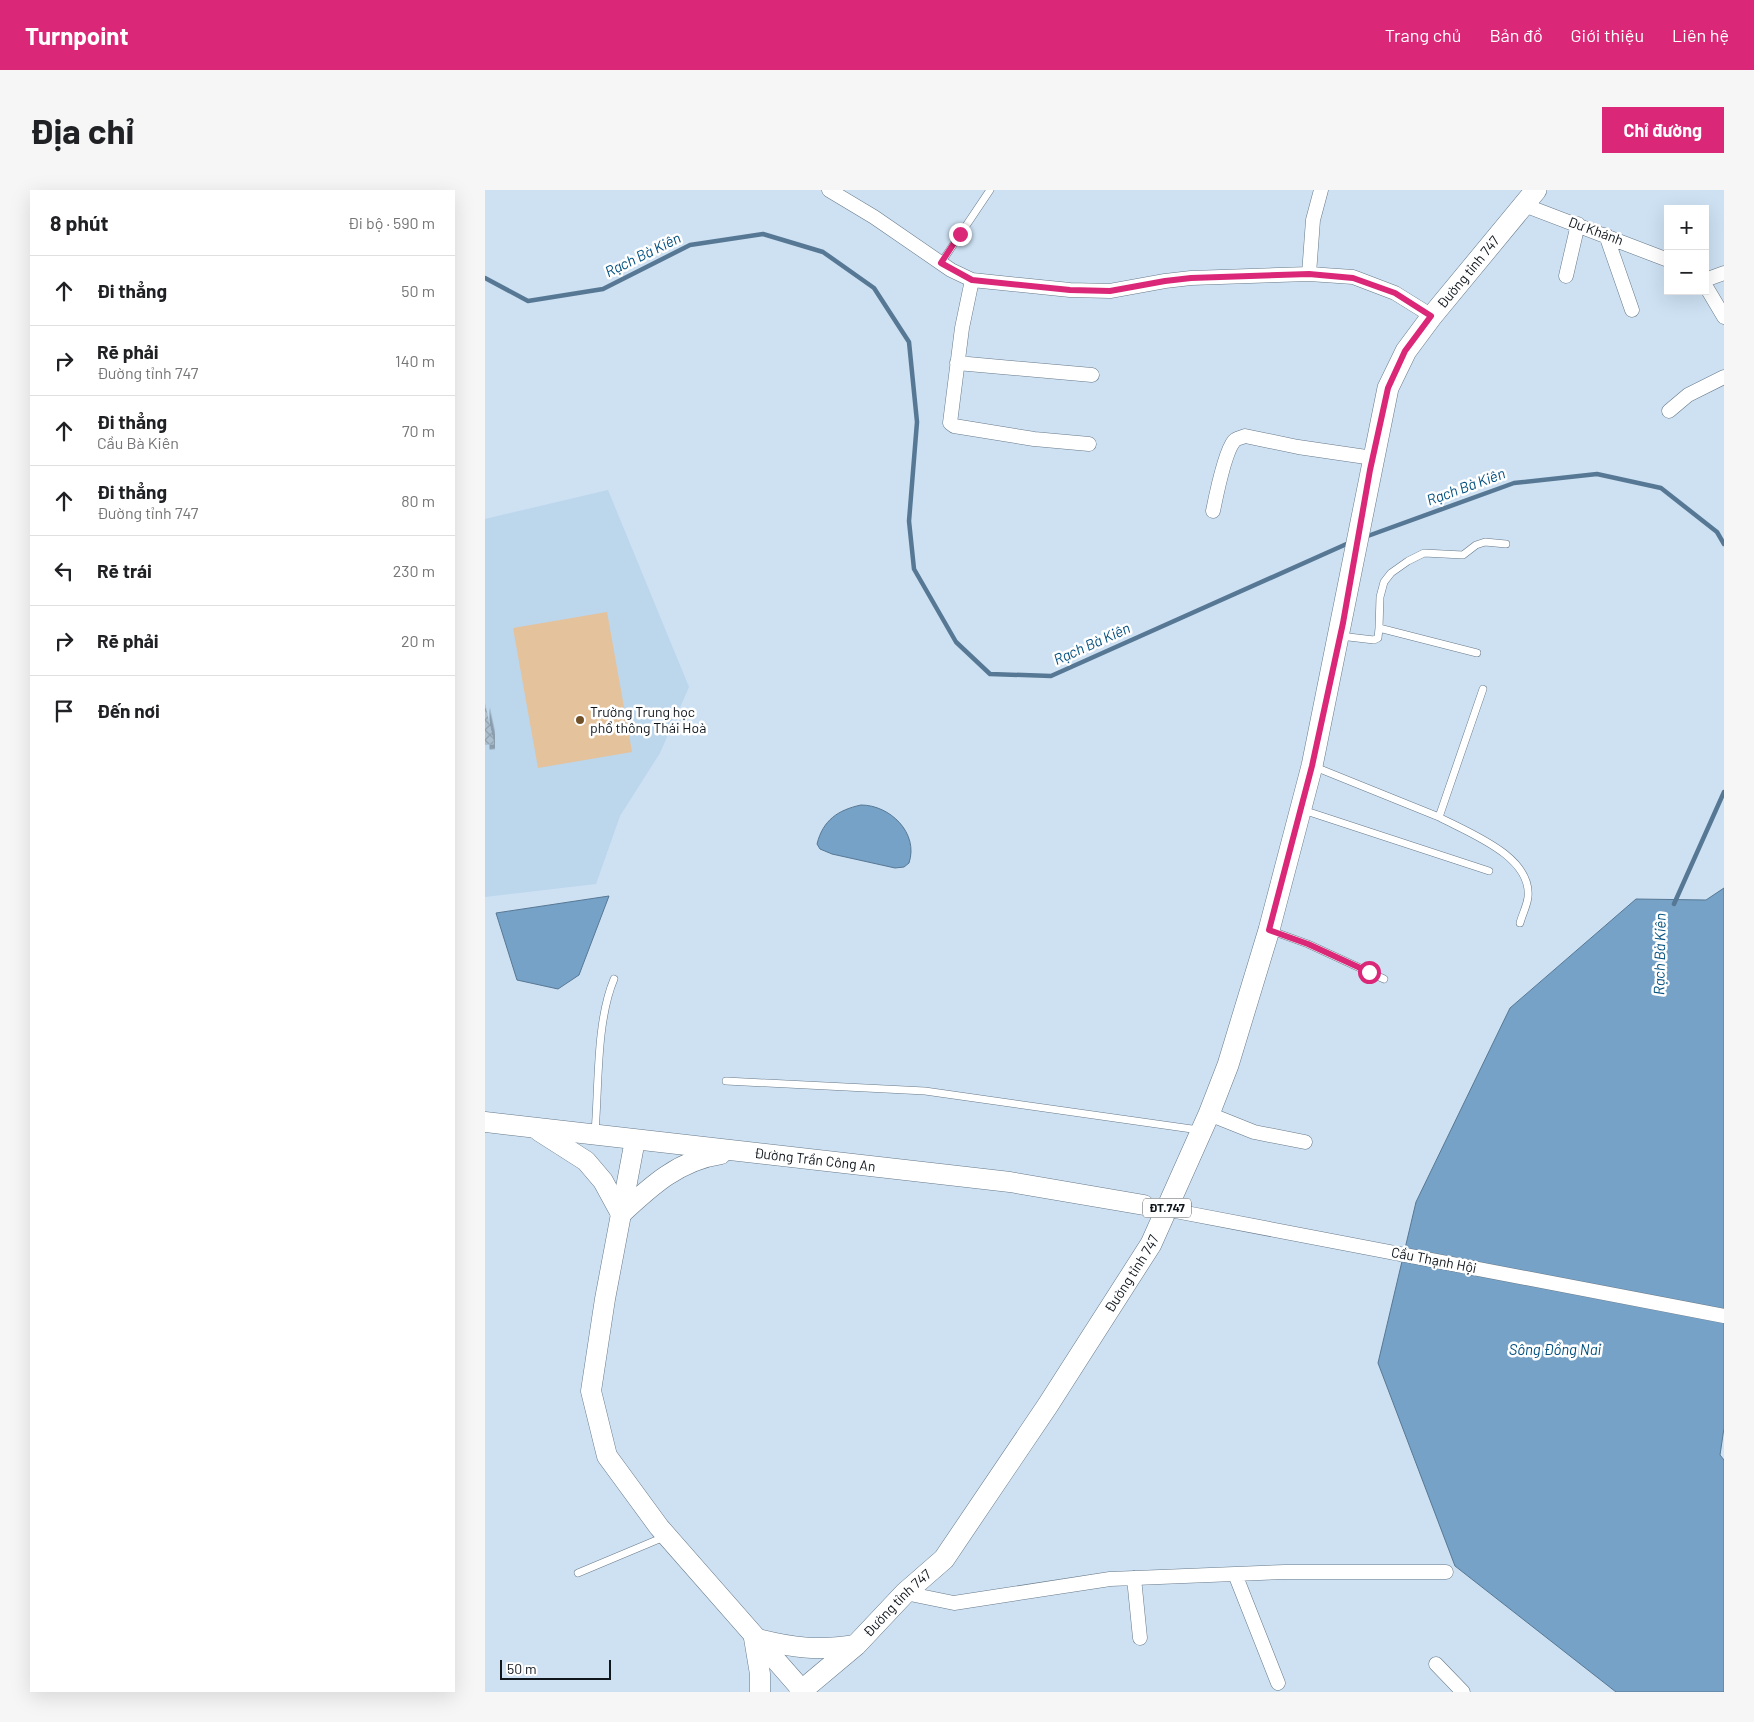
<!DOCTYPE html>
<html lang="vi">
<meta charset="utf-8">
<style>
body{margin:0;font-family:Barlow,sans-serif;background:#f6f6f6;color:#202124}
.controls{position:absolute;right:15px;top:15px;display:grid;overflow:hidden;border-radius:0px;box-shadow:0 5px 20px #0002}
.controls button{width:45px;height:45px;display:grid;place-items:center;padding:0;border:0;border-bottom:1px solid #e0e0e0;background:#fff;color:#202124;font:25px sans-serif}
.scale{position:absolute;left:15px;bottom:12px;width:111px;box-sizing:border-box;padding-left:5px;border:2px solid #0f161c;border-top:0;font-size:14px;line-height:18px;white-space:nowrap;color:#0f161c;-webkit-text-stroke:4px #fff;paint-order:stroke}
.stop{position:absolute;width:15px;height:15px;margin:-11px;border:4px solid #db2777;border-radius:50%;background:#fff}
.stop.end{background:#db2777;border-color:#fff;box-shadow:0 1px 5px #0008}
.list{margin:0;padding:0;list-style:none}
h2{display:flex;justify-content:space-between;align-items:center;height:65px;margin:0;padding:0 20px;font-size:21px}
h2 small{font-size:16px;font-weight:400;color:#757577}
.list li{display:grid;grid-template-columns:32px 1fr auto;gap:15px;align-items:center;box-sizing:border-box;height:70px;padding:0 20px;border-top:1px solid #e0e0e0}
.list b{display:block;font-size:19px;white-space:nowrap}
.list p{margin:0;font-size:16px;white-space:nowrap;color:#757577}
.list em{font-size:16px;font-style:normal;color:#757577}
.icon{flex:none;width:28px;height:28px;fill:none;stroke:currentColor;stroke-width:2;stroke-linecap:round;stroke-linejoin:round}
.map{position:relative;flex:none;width:1239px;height:1502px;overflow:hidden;border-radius:0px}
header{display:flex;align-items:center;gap:30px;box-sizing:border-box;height:70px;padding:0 25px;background:#db2777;color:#fff}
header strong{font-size:24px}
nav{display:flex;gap:28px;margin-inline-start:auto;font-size:18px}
.intro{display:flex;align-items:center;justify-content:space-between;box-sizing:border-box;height:120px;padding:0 30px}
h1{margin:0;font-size:35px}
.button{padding:12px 22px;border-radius:0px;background:#db2777;color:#fff;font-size:18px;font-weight:700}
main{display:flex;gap:30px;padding:0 30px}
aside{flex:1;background:#fff;border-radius:0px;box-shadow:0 5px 20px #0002}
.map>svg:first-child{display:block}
.built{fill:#bcd6ec}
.green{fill:#e4c29c}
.water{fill:#76a2c7;stroke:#577894}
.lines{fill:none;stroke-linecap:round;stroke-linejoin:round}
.stream{stroke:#577894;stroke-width:4.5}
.building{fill:url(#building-cross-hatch);filter:url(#shadow)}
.lane-casing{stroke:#677989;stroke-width:8}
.street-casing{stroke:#677989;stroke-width:15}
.secondary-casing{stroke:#677989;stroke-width:21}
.primary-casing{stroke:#677989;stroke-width:22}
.lane{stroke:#fff;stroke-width:7}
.street{stroke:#fff;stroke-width:14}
.secondary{stroke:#fff;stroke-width:20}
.primary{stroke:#fff;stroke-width:21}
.street-bridge-casing{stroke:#677989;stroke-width:15;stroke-linecap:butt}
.street-bridge{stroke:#fff;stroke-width:14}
.route{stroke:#db2777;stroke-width:6}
.poi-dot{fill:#735128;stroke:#fff;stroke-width:2}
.labels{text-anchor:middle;stroke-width:5;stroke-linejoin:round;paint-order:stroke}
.shield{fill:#fff;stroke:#575c60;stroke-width:1}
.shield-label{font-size:12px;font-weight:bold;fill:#0f161c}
.street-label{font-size:14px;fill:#0f161c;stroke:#fff}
.poi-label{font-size:14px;fill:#0f161c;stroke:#fff;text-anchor:start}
.water-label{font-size:15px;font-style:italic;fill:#02507f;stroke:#fff}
</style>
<header>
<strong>Turnpoint</strong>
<nav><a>Trang chủ</a><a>Bản đồ</a><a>Giới thiệu</a><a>Liên hệ</a></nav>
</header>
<div class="intro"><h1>Địa chỉ</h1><a class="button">Chỉ đường</a></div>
<main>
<aside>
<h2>8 phút<small>Đi bộ · 590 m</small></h2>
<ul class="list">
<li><svg class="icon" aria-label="ahead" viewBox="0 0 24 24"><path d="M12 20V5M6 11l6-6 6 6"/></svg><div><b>Đi thẳng</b></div><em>50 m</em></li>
<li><svg class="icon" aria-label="right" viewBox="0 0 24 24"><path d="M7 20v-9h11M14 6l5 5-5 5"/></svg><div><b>Rẽ phải</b><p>Đường tỉnh 747</p></div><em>140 m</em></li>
<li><svg class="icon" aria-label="ahead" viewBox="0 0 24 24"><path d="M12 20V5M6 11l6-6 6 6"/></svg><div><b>Đi thẳng</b><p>Cầu Bà Kiên</p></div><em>70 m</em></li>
<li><svg class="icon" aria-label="ahead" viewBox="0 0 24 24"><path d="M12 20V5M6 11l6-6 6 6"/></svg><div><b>Đi thẳng</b><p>Đường tỉnh 747</p></div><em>80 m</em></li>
<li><svg class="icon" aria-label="left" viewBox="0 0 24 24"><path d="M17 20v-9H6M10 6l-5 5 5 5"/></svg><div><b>Rẽ trái</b></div><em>230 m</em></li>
<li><svg class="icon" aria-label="right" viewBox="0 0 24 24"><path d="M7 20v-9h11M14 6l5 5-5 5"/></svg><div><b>Rẽ phải</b></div><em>20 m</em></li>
<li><svg class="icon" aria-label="arrive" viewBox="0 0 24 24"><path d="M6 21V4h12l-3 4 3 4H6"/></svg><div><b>Đến nơi</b></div></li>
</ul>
</aside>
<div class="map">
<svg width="1239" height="1502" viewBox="0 0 1239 1502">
<defs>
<pattern id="building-cross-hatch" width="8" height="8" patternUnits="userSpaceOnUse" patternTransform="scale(1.25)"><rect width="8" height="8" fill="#aabecf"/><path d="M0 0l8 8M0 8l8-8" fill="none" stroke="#91a3b1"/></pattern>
<filter id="shadow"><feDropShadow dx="4.5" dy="4.5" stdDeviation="0" flood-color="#0004"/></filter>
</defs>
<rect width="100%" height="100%" fill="#cde1f3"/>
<path class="built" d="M 123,300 L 204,497 L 175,563 L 135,626 L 111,694 L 0,707 L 0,329 Z"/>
<path class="green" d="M 122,422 L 147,562 L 53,578 L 28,438 Z"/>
<path class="water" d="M 376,615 C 405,615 434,643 424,673 L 419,677 L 410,678 L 347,664 L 335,659 L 332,654 C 338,630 353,620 376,615 Z
M 1239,698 L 1239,1238 L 1235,1265 L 1239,1270 L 1239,1502 L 1131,1502 L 970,1376 L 893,1173 L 931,1012 L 1025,818 L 1151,709 L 1221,710 Z
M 124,706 L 94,785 L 73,799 L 32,790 L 11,723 Z"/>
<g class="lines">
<path class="stream" d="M 0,88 L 43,111 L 118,99 L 205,55 L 278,44 L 338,62 L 389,98 L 424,152 L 432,232 L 424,331 L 429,379 L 471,452 L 505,484 L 566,486 L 866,352
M 880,347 L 1029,293 L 1112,284 L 1176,298 L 1232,342 L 1239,354
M 1189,714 L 1239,602"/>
</g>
<path class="building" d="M 0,513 L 9,554 L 0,555 Z"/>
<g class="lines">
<g class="lane-casing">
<path id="lane" d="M 456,73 L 505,0
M 894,438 L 895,407 L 899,392 L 906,383 L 923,371 L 939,363 L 978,365 L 991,355 L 1000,352 L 1021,354
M 855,446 L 889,450 L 893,448 L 894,438 L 992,463
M 830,577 L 954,627 L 998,499
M 818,620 L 1004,681
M 954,627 C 984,643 1047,666 1043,707 C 1042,716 1037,725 1035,733
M 787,741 L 823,754 L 899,789
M 241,891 L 440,901 L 714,940
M 110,942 C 114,895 111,832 129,789
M 93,1383 L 179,1347"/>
</g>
<g class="street-casing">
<path id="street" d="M 344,0 L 389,27 L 466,80 L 487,90 L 585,100 L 625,101 L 680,91 L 706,88 L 824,84 L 868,87 L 910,103 L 947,126
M 1039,15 L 1183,70
M 1121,45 L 1147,120
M 824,84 L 828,30 L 836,0
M 1081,86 L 1093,34
M 487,90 L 477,138 L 465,233 L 469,236 L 549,249 L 604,254
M 1220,90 L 1239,83
M 1220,95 L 1239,127
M 472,173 L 607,185
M 1184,221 L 1203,205 L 1239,187
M 728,321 C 731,306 740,262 749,251 C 752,248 756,248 760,246 L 813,257 L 888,268
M 724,924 L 769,942 L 820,952
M 750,1384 L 793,1493
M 649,1388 L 655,1448
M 420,1403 L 469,1413 L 625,1389 L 800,1382 L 961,1382
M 951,1474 L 978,1502"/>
</g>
<g class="secondary-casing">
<g id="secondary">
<path id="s1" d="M 0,932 L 525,992 L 659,1015"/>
<path d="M 54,941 L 101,971 L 118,991 L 136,1024 C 166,996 194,970 236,964"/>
<path d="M 150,950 L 120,1109 L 106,1201 L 122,1266 L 174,1337 L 317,1500"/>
<path d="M 275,1502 L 275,1484 L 269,1448 C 308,1458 332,1461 371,1455"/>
</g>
</g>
<g class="primary-casing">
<g id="primary">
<path id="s2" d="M 315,1502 L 371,1455 L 420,1403 L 459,1369 L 563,1215 L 666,1054 L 724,924 L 743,875 L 784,740 L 827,576 L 903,198 L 921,161 L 947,126 L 1051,0"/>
</g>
</g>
<use href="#lane" class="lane"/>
<use href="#street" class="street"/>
<use href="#secondary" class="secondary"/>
<use href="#primary" class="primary"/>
<g class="street-bridge-casing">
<path id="street-bridge" d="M 659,1015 L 1239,1126"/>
</g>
<use href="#street-bridge" class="street-bridge"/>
</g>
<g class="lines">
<path class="route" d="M 475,44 L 456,73 L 487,90 L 585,100 L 625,101 L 680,91 L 706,88 L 824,84 L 868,88 L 910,103 L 946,126 L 920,161 L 903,198 L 885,280 L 858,433 L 827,576 L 784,740 L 823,754 L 884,782"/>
</g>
<circle class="poi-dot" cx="95" cy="530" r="5"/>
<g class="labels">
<rect class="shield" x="658" y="1008.5" width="48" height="19" rx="4"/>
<g class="shield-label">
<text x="682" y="1022">ĐT.747</text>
</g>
<g class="street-label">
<text transform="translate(1111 41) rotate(20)" y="5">Dư Khánh</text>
<text dy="5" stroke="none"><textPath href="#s2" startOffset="1606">Đường tỉnh 747</textPath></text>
<text dy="5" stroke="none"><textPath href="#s1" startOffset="332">Đường Trần Công An</textPath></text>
<text transform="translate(949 1070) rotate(11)" y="5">Cầu Thạnh Hội</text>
<text dy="5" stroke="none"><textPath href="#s2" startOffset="538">Đường tỉnh 747</textPath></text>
<text dy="5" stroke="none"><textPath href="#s2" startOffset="132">Đường tỉnh 747</textPath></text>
</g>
<g class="poi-label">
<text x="105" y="527">Trường Trung học<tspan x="105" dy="16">phổ thông Thái Hoà</tspan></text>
</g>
<g class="water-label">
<text transform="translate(158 65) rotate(-26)" y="5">Rạch Bà Kiên</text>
<text transform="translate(981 297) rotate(-20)" y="5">Rạch Bà Kiên</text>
<text transform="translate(607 454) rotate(-24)" y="5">Rạch Bà Kiên</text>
<text transform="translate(1175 764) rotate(-89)" y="5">Rạch Bà Kiên</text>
<text x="1070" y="1165">Sông Đồng Nai</text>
</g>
</g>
</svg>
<div class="controls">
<button>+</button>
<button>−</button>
</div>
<div class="scale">50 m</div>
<div class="stop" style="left:884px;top:782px"></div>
<div class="stop end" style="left:475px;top:44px"></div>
</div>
</main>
